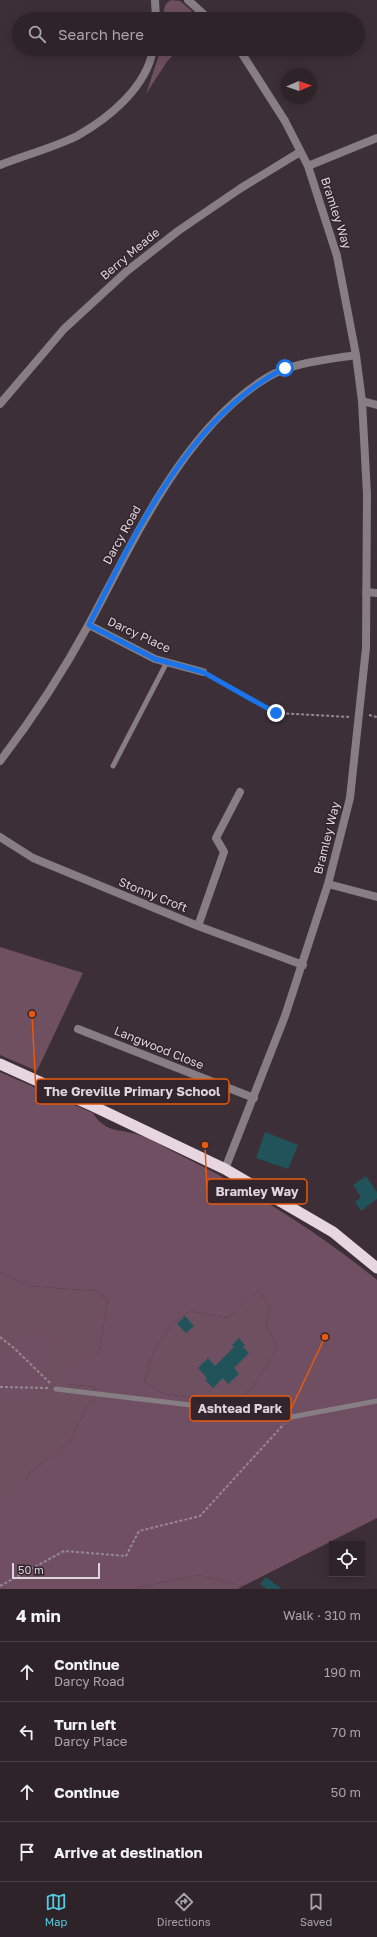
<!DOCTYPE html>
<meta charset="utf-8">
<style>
body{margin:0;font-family:"Golos Text",sans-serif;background:#3a2f35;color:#f1f3f6}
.controls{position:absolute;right:12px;bottom:12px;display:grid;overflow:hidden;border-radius:0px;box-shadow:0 2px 10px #0003}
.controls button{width:36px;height:36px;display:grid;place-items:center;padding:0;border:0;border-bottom:1px solid #494046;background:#2e2329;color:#f1f3f6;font:20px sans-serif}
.compass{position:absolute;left:281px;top:68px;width:36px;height:36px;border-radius:50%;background:#2e2329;box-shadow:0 2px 10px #0003;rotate:88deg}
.scale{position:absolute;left:12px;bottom:10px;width:88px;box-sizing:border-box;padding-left:4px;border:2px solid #ded5da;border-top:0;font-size:11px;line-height:14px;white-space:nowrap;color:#ded5da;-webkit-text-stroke:3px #33252d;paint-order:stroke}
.stop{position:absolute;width:12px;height:12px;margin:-9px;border:3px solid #1a73e8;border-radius:50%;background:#fff}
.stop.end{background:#1a73e8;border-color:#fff;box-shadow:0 1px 4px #0008}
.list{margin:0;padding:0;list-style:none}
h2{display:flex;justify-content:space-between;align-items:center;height:52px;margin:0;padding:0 16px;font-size:17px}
h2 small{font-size:13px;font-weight:400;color:#a7a4a8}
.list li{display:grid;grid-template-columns:26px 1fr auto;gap:12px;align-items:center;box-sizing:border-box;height:60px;padding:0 16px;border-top:1px solid #494046}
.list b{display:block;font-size:15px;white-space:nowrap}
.list p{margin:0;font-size:13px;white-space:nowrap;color:#a7a4a8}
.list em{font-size:13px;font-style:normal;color:#a7a4a8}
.icon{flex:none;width:22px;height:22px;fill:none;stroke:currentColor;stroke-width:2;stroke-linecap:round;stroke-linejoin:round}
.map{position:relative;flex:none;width:377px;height:1589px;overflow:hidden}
.search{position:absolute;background:#2e2329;box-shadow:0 2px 10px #0003;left:12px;right:12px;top:12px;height:44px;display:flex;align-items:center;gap:10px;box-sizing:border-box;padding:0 14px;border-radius:22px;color:#a7a4a8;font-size:15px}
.sheet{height:292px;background:#2e2329}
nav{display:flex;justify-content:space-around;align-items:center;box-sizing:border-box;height:56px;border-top:1px solid #494046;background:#2e2329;font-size:11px;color:#a7a4a8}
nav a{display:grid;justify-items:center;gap:2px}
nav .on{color:#54cade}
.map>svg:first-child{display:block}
.green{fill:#6f5061}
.forest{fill:#714f63;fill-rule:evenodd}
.building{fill:#21535b}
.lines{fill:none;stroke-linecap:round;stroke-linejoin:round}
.path{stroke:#958990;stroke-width:2;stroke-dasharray:3 2;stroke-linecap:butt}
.service{stroke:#867e82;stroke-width:5}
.minor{stroke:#867e82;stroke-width:8}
.trunk{stroke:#e7d6e0;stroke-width:11}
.route{stroke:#1a73e8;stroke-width:5}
.labels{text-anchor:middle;stroke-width:3;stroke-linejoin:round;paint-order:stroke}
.street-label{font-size:12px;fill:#ded5da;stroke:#33252d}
.leader{fill:none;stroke:#e8590c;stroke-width:1.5}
.callout-dot{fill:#e8590c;stroke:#33252d;stroke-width:1.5}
.callout{fill:#33252d;stroke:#e8590c;stroke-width:1.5}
.callout-label{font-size:13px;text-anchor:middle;font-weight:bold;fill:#ded5da}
</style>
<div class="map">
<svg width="377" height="1589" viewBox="0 0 377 1589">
<rect width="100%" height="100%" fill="#3d2f37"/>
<path class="green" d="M 171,0 L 180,1 L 201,19 L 164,19 C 164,10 163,5 171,0 Z
M 161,49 L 178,49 L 166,63 L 146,94 Z
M 0,947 L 83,973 L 37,1071 L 0,1055 Z
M 0,1272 L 29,1286 L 96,1291 L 108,1300 L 98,1356 L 67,1384 L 95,1387 L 92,1402 L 86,1408 L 71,1441 L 32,1471 L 7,1504 L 0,1502 Z
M 258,1290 L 269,1305 L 266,1325 L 278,1348 L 251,1389 L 232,1403 L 164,1394 L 144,1382 C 154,1350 160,1332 189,1311 L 228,1318 Z
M 199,1575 L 243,1586 L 238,1589 L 139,1589 L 140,1587 Z"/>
<path class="forest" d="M 0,1072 L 93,1113 C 106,1134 119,1128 139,1135 C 151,1139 162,1146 172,1151 C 245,1187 314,1228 377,1280 L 377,1518 L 243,1586 L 199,1575 L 140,1587 L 139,1589 L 0,1589 L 0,1502 L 7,1503 L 32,1471 L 71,1441 L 86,1408 L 92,1402 L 95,1387 L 67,1384 L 75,1360 L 98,1356 L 108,1300 L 96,1291 L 29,1286 L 0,1272 ZM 258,1290 L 269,1305 L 266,1325 L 278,1348 L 251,1389 L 232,1403 L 164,1394 L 144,1382 C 154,1350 160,1332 189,1311 L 228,1318 Z
M 34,1332 L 54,1337 L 46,1356 L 36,1396 L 21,1396 L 0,1402 L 0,1359 Z"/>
<path class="building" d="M 265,1132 L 298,1145 L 288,1169 L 256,1158 Z
M 366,1176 L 377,1192 L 377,1199 L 361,1211 L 355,1202 L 361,1197 L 353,1185 Z
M 185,1316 L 194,1326 L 186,1333 L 177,1324 Z
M 239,1338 L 245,1345 L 243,1347 L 249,1353 L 234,1368 L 239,1374 L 228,1384 L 223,1378 L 213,1388 L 205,1380 L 207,1378 L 198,1368 L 208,1358 L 215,1366 L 234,1347 L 232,1345 Z
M 266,1577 L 282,1589 L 267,1589 L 260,1584 Z"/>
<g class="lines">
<path class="path" d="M 211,676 L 276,713 L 350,717
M 369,715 L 377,717
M 0,1337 L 14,1348 L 51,1384
M 0,1387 L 49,1388
M 0,1586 L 64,1551 L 126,1556 L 139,1531 L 200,1516 L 284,1424"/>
<path class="service" d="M 113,766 L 167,662
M 56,1389 L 291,1417 L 377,1401"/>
<path class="minor" d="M 155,0 L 156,19
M 188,0 L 209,19
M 0,165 C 25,155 53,148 77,136 C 109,118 147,87 153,49
M 308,166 L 377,138
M 362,401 L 377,405
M 0,404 L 64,329 L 127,271 L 178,231 L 241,188 L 300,152
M 366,592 L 377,593
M 89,625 L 155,659 L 203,672
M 0,761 C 33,718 63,672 89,624 C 134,541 184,427 268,377 C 294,362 326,360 356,355
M 0,837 L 33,858 L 198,926 L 303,965
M 328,884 L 377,897
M 198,926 L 224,852 L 216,838 L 240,792
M 78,1029 L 254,1098
M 225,1169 L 285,1016 L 328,884 L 350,798 L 366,648 L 367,494 L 362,401 L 356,355 L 337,256 L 308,166 L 285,121 L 239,49"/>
<path class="trunk" d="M 0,1064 L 93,1106 L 225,1169 L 333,1232 L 377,1268"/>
</g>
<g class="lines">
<path class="route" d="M 276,713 L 203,672 L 155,659 L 89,625 C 134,534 191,415 285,368"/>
</g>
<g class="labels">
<g class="street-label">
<text transform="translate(336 213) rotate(72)" y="4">Bramley Way</text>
<text transform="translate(130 254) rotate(-40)" y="4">Berry Meade</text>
<text transform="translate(122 535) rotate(-61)" y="4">Darcy Road</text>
<text transform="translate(139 635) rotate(25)" y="4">Darcy Place</text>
<text transform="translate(327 838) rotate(-76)" y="4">Bramley Way</text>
<text transform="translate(153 895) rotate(22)" y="4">Stonny Croft</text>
<text transform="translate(159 1048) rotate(22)" y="4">Langwood Close</text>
</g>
</g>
<path class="leader" d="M32 1014L36 1092M205 1145L207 1191M325 1337L291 1409"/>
<g class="callout-dot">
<circle cx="32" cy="1014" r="4"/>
<circle cx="205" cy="1145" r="4"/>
<circle cx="325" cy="1337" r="4"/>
</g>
<g class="callout">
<rect x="36" y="1079" width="193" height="25" rx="4"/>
<rect x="207" y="1179" width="100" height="25" rx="4"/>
<rect x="190" y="1396" width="101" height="25" rx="4"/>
</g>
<g class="callout-label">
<text x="132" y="1096">The Greville Primary School</text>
<text x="257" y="1196">Bramley Way</text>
<text x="240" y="1413">Ashtead Park</text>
</g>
</svg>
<div class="controls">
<button><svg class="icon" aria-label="locate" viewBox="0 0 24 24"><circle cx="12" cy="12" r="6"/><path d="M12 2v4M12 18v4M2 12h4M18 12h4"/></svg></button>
</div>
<svg class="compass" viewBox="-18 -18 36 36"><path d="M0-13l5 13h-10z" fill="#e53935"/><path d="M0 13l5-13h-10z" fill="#a7a4a8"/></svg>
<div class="scale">50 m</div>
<div class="stop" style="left:285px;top:368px"></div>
<div class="stop end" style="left:276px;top:713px"></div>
<div class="search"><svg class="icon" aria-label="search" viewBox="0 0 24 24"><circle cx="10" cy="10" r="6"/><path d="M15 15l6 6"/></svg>Search here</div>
</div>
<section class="sheet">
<h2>4 min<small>Walk · 310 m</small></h2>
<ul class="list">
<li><svg class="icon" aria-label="ahead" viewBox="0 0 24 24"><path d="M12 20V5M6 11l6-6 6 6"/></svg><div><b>Continue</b><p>Darcy Road</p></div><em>190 m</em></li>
<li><svg class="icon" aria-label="left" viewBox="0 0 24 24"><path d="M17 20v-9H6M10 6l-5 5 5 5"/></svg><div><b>Turn left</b><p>Darcy Place</p></div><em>70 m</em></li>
<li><svg class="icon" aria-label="ahead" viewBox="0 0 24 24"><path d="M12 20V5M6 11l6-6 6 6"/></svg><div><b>Continue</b></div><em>50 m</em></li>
<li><svg class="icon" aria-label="arrive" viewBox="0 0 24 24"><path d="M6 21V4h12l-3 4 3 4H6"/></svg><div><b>Arrive at destination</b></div></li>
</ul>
</section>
<nav>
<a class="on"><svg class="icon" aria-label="map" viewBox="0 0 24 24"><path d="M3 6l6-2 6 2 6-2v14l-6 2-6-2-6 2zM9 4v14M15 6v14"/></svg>Map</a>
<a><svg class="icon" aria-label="directions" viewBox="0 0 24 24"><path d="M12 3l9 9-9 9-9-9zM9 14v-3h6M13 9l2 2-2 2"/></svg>Directions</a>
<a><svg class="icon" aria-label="saved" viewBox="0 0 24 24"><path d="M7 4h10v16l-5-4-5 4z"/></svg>Saved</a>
</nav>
